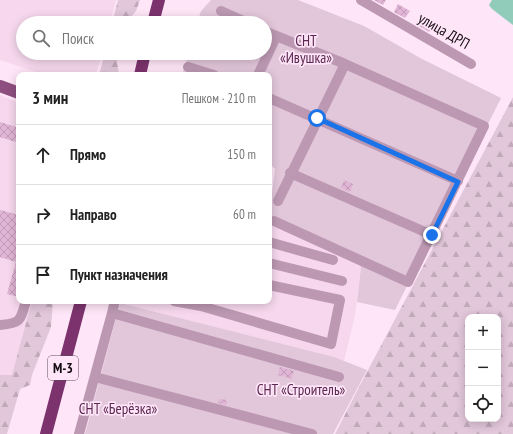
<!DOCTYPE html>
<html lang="ru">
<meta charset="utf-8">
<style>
body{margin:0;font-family:"PT Sans Narrow",sans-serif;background:#f6f6f6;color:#222}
.controls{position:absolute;right:12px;bottom:12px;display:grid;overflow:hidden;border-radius:8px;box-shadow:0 2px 10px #0003}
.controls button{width:36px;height:36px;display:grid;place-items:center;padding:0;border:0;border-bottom:1px solid #e0e0e0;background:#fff;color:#222;font:20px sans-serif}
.stop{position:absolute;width:12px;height:12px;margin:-9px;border:3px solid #1a73e8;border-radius:50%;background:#fff}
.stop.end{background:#1a73e8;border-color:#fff;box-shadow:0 1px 4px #0008}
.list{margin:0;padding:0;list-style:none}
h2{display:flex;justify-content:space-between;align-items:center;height:52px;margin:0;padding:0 16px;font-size:17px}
h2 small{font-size:13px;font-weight:400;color:#767676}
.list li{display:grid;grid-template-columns:26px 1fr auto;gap:12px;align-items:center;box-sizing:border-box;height:60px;padding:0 16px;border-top:1px solid #e0e0e0}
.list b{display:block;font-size:15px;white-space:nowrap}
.list em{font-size:13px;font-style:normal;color:#767676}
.icon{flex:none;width:22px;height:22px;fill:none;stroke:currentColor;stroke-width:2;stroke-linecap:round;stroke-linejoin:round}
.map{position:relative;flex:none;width:513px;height:434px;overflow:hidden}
.search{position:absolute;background:#fff;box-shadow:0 2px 10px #0003;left:16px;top:16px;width:256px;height:44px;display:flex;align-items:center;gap:10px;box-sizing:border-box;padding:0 14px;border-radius:22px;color:#767676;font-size:15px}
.panel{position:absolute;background:#fff;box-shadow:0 2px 10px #0003;left:16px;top:72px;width:256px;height:232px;border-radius:8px}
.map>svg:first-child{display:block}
.built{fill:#f6d7ed}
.green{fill:#e2c6da}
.forest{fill:url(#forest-firs);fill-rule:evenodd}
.water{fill:#91ccba}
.building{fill:url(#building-cross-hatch)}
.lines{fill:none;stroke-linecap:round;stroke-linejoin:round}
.minor{stroke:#bc98b2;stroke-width:10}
.major{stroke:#8e4f80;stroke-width:12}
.highway{stroke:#7c336d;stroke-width:12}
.route{stroke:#1a73e8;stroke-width:5}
.labels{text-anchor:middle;stroke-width:3.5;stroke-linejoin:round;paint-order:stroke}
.shield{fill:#fee5f7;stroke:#5a4c56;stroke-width:1}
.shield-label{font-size:14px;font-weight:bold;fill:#130b11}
.street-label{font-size:15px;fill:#130b11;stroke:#fee5f7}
.park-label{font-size:15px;fill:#5c2852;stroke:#fee5f7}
</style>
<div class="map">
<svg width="513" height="434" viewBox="0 0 513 434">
<defs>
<pattern id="forest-firs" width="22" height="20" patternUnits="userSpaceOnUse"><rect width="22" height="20" fill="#e2c6da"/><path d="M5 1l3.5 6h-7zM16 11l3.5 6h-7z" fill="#c1a9ba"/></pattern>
<pattern id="building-cross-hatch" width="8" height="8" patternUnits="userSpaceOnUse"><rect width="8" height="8" fill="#e1b5d5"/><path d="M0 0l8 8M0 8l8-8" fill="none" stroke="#c09ab6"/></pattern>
</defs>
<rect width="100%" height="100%" fill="#fee5f7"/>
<path class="built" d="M 0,0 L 116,0 L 110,23 L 23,23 L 23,53 L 102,53 L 96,75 L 45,75 L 0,60 Z
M 0,95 L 19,103 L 19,301 L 34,301 L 0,428 Z
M 269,184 L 273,188 L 269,221 L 356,262 L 361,267 L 355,315 L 344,361 L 333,357 L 120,303 L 121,301 L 269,301 Z"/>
<path class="green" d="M 211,0 L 298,0 L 364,26 L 422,59 L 501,98 L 395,310 L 357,302 L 361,267 L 356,262 L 269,220 L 275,169 L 269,163 L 269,75 L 182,75 L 189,53 L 265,53 L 265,23 L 197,23 L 201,11 Z
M 120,303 L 334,357 L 367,370 L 333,434 L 85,434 Z"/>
<path class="forest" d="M 118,0 L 140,0 L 136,11 L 126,23 L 112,23 Z
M 105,53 L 119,53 L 117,62 L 119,75 L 99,75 Z
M 513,97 L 513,434 L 335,434 L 359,387 ZM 468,317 L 498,317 L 498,419 L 468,419 Z
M 32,301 L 53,301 L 51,327 L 32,375 L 30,385 L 20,389 L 7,434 L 0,434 L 0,375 L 12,375 Z"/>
<path class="water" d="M 492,0 L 513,0 L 513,25 L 492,9 L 489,5 Z"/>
<path class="building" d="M 374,0 L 386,0 L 383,5 Z
M 398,4 L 410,11 L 405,18 L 394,12 Z
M 423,21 L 433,27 L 429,32 L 419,26 Z
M 0,122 L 19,128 L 19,143 L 0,137 Z
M 344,180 L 353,184 L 350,192 L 341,188 Z
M 0,210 L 19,215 L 19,297 L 7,294 L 16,262 L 0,257 Z
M 280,367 L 294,371 L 292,379 L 278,375 Z
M 219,399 L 227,400 L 226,405 L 218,403 Z"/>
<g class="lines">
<path class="minor" d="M 361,0 L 471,64
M 221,11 L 248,23
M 274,35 L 345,64 L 484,126 L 408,282 L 274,221
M 188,67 L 214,75
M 258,75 L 275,39 L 274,35 L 265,31
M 269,98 L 458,181
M 290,173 L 432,235
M 278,201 L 345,64
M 269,242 L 333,260
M 269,263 L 342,281
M 174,301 L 201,306 L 331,344 L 340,300 L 269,285
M 112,313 L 115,301
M 0,325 C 21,323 20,321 26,301
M 95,377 L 312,434
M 79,434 L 112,313 L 339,377"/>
<path class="major" d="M 0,86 L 19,93"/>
<path class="highway" d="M 153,23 L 159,0
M 140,75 L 145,53
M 46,434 L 81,301"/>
</g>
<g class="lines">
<path class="route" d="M 317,118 L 458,182 L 432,235"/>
</g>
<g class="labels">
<rect class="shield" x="48" y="356" width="30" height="24" rx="3"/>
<g class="shield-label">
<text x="63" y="373">М-3</text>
</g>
<g class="street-label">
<text transform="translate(444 31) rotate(30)" y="5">улица ДРП</text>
</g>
<g class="park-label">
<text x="306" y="46">СНТ<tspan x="306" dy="17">«Ивушка»</tspan></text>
<text x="301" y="395">СНТ «Строитель»</text>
<text x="118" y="414">СНТ «Берёзка»</text>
</g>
</g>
</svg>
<div class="controls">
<button>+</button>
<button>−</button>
<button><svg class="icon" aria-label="locate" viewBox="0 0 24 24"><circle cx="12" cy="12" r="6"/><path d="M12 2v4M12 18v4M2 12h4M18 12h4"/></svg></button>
</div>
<div class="stop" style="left:317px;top:118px"></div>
<div class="stop end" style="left:432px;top:235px"></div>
<div class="search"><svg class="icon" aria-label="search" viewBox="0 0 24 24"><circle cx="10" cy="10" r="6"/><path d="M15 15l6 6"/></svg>Поиск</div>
<section class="panel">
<h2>3 мин<small>Пешком · 210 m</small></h2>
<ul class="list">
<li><svg class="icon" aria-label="ahead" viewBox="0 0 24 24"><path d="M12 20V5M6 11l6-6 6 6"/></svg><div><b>Прямо</b></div><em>150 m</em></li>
<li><svg class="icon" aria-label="right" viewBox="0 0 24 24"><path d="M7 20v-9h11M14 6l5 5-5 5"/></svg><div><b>Направо</b></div><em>60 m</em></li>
<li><svg class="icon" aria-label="arrive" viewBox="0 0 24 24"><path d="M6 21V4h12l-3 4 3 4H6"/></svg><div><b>Пункт назначения</b></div></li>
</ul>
</section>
</div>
